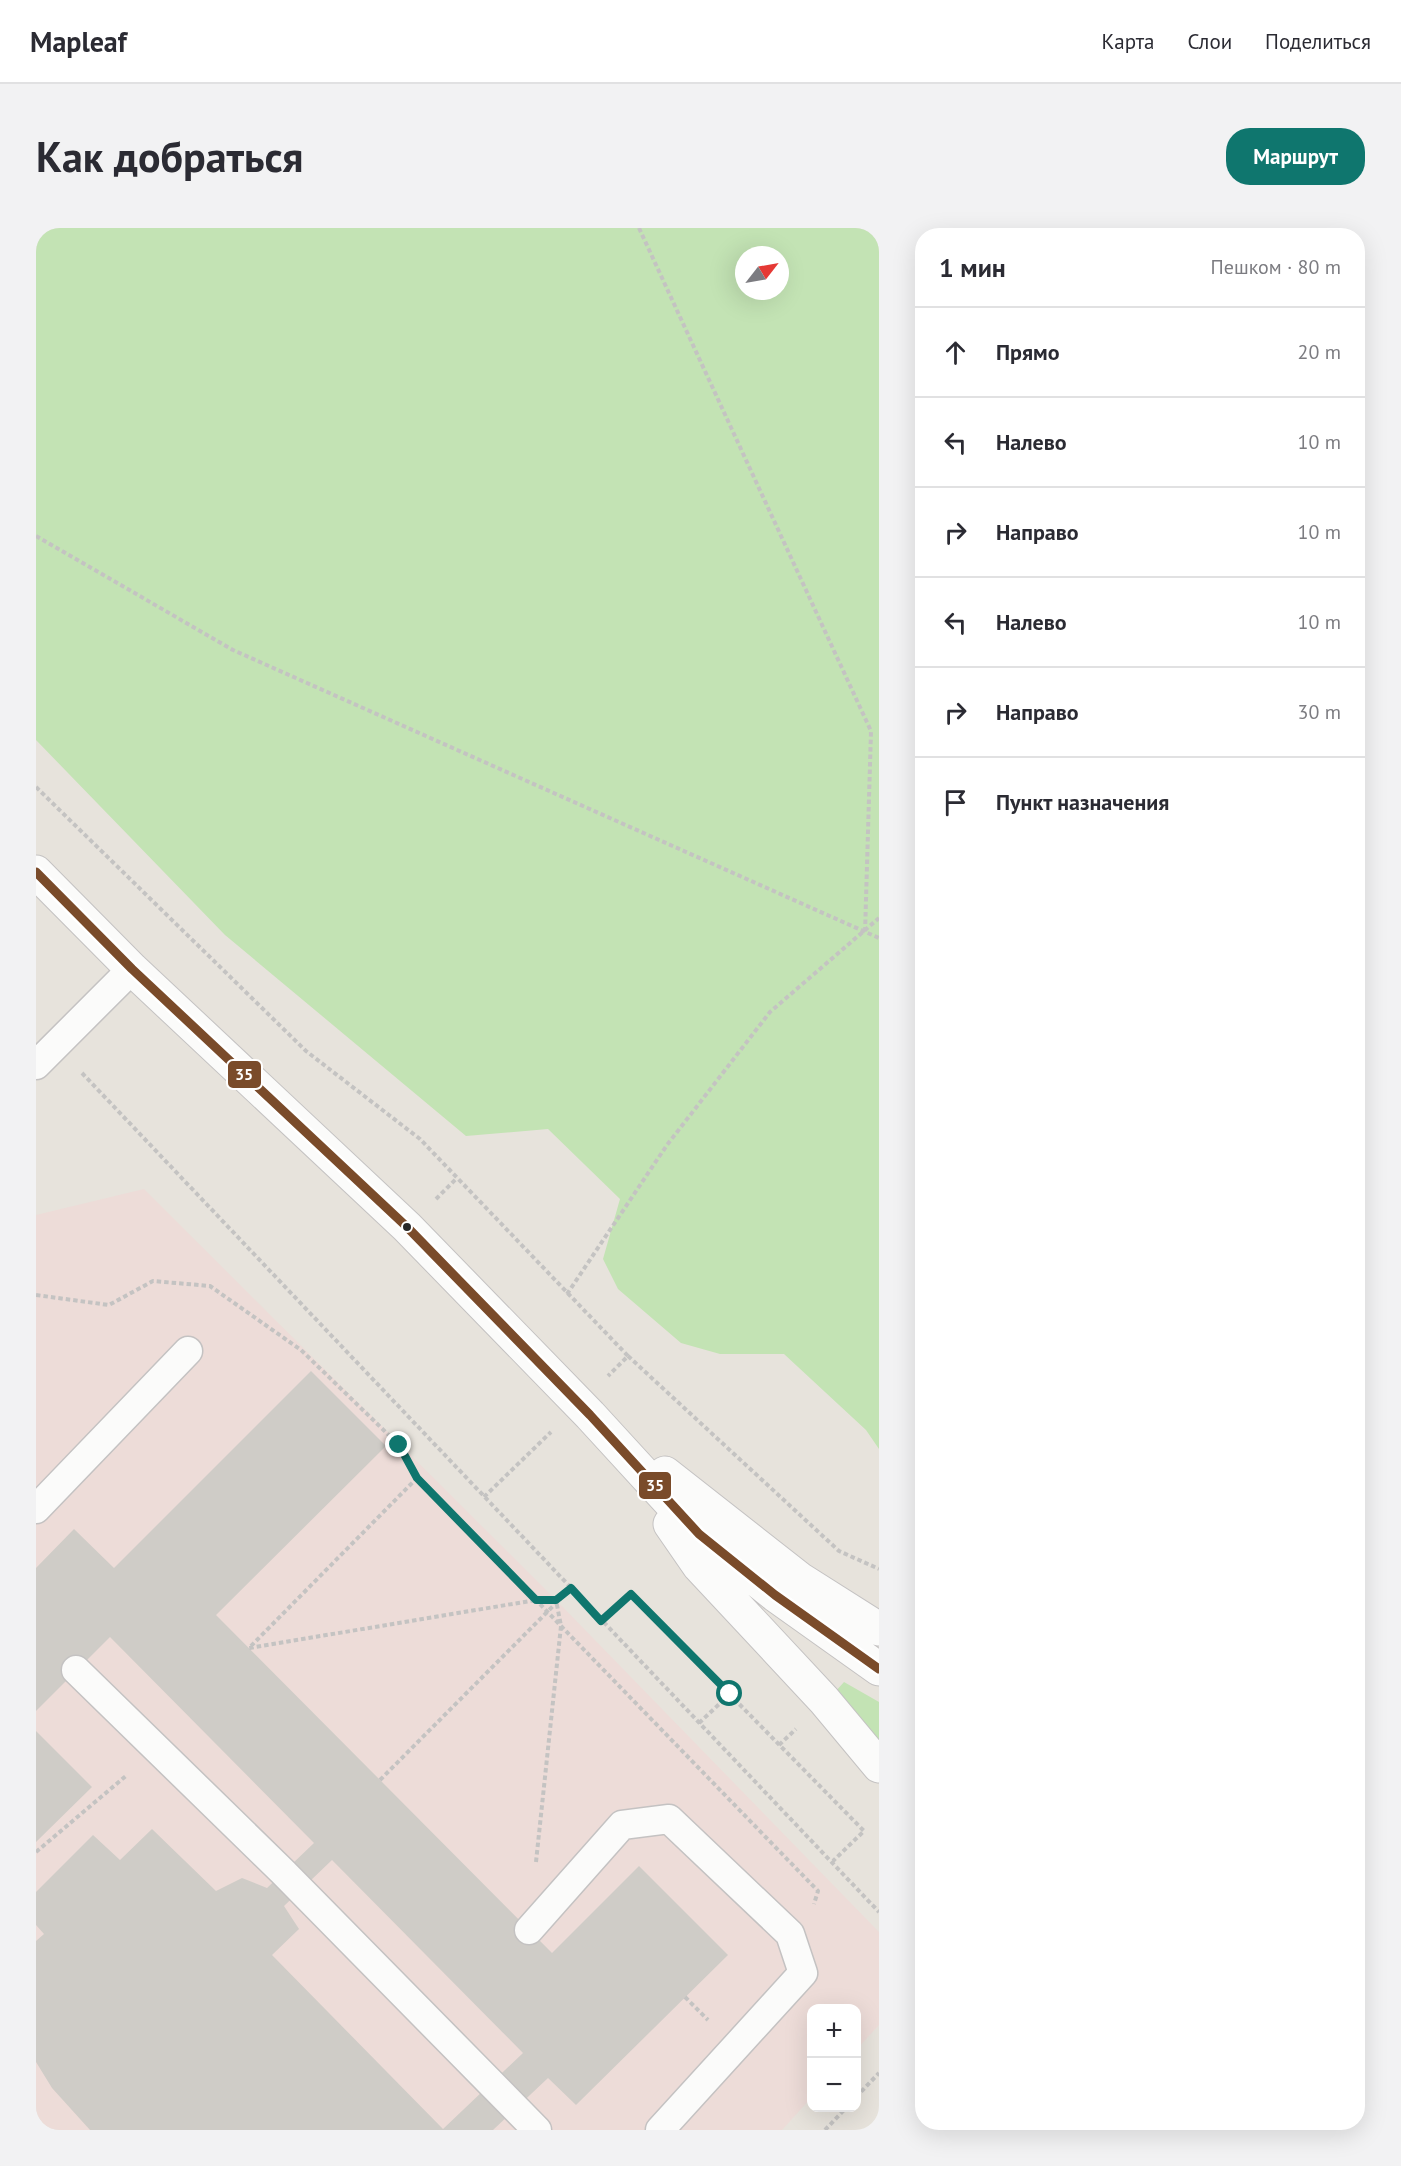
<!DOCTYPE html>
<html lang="ru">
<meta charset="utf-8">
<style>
body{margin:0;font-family:"PT Sans",sans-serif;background:#f2f2f3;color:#2b2b33}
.controls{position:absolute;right:18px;bottom:18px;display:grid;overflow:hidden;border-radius:12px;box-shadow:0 6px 24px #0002}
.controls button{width:54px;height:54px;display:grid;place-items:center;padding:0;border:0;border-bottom:2px solid #e1e1e2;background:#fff;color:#2b2b33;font:30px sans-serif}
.compass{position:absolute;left:699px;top:18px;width:54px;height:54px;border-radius:50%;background:#fff;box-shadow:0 6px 24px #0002;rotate:59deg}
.stop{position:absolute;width:18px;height:18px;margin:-14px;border:4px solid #0f766e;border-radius:50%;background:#fff}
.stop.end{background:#0f766e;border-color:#fff;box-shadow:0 2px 6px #0008}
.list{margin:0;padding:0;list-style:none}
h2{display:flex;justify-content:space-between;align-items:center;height:78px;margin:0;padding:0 24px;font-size:26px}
h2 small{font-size:20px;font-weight:400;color:#7c7c81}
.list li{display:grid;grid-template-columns:39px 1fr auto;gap:18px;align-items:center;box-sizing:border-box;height:90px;padding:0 24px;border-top:2px solid #e1e1e2}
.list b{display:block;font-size:22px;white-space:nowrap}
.list em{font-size:20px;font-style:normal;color:#7c7c81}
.icon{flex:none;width:33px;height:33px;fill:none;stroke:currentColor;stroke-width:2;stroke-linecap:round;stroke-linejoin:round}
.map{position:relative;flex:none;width:843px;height:1902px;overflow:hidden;border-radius:24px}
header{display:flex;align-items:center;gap:36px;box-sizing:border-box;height:84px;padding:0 30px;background:#fff;border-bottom:2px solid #e1e1e2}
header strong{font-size:28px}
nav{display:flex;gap:33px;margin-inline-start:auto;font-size:21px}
.intro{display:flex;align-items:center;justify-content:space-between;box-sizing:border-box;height:144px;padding:0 36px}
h1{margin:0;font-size:42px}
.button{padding:15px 27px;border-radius:24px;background:#0f766e;color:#fff;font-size:21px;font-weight:700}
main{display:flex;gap:36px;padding:0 36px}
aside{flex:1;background:#fff;border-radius:24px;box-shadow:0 6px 24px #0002}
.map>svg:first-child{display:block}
.medical{fill:#eddcd8}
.green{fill:#c3e3b4;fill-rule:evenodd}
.building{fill:#cfccc7;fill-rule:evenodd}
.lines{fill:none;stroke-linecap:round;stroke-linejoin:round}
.service-casing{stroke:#c4c2c2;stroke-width:31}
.secondary-casing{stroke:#c4c2c2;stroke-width:35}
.path{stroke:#c4c3c2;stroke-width:4;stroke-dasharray:4.5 3;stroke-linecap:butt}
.service{stroke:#fbfbfa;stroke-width:28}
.secondary{stroke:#fbfbfa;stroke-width:33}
.bus-1-casing{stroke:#fff;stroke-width:14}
.bus-1{stroke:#7a4b2a;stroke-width:9}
.route{stroke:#0f766e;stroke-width:8}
.bus-dot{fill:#272727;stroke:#fff;stroke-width:2}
.line-badge{stroke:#fff;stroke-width:2}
.badge-label{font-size:16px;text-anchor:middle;font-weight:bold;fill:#fff}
</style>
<header>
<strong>Mapleaf</strong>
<nav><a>Карта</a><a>Слои</a><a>Поделиться</a></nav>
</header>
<div class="intro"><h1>Как добраться</h1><a class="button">Маршрут</a></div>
<main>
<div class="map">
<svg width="843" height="1902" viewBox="0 0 843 1902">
<rect width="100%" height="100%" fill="#e7e3dc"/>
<path class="medical" d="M 108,961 L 520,1372 L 843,1704 L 843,1797 L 821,1821 L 820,1780 L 776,1780 L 775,1870 L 746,1902 L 0,1902 L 0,987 Z"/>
<path class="green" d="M 0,0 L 843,0 L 843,1221 L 830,1202 L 748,1126 L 684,1126 L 645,1115 L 582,1061 L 567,1031 L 584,971 L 512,901 L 430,908 L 189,707 L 0,512 ZM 708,27 L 744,27 L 744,63 L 708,63 Z
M 808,1454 L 843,1474 L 843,1515 L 799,1464 Z"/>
<path class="building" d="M 275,1143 L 350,1218 L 180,1387 L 516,1725 L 603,1638 L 692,1727 L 540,1877 L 512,1850 L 457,1902 L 54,1902 L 16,1860 L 0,1834 L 0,1713 L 8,1706 L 0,1697 L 0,1664 L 57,1607 L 84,1632 L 116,1601 L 180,1663 L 206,1650 L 231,1660 L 278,1615 L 74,1409 L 0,1483 L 0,1340 L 38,1301 L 78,1340 ZM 296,1632 L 487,1825 L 407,1901 L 236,1727 L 263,1701 L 248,1678 Z
M 0,1503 L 56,1559 L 0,1614 Z"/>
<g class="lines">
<g class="service-casing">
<path id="service" d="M 0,837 L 96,741
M 0,1281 L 152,1123
M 40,1442 L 247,1644 L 501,1902
M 493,1702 L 586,1597 L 633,1591 L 754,1706 L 767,1745 L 624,1902"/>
</g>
<g class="secondary-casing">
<path id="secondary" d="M 0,644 L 96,741 L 371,999 L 554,1187 L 663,1306 L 739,1367 L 843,1441
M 629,1245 L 764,1351 L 843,1401
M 634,1296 L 663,1338 L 788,1472 L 843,1538"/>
</g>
<path class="path" d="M 603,0 L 835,503 L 829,705
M 0,308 L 197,422 L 843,710
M 0,559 L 270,823 L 384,911 L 592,1128 L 572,1148
M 46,845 L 843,1684
M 400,971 L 421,950
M 531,1066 L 631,917 L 734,784 L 843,690
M 0,1067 L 73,1077 L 117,1053 L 174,1058 L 265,1122 L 363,1217 L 381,1250
M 592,1128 L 803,1323 L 843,1341
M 448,1269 L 515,1204
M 565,1393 L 595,1366 L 828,1603 L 797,1633
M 663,1495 L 694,1466
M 743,1517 L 760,1501
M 344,1552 L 535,1360
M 0,1624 L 91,1547
M 500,1634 L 525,1398 L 520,1372 L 500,1372 L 213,1420 L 381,1250 L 500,1372 L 525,1398 L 782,1663 L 778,1676
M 649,1769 L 672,1792
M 820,1869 L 843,1845
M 789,1902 L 810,1880"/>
<use href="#service" class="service"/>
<use href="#secondary" class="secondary"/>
<g class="bus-1-casing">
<path id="bus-1" d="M 0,644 L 96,741 L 371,999 L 554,1187 L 663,1306 L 739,1367 L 843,1441"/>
</g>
<use href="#bus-1" class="bus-1"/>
</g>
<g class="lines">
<path class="route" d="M 363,1217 L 381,1250 L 500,1372 L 520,1372 L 535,1360 L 565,1393 L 595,1366 L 694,1466"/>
</g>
<circle class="bus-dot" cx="371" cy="999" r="5"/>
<g class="line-badge">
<rect x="191" y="832" width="35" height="29" rx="6" fill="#7a4b2a"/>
<rect x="602" y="1243" width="34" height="29" rx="6" fill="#7a4b2a"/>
</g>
<g class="badge-label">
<text x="208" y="852">35</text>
<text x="619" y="1263">35</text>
</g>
</svg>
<div class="controls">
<button>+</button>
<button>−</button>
</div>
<svg class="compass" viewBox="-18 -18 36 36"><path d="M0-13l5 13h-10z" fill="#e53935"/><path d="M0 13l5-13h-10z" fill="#7c7c81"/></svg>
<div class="stop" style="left:694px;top:1466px"></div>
<div class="stop end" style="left:363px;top:1217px"></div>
</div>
<aside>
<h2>1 мин<small>Пешком · 80 m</small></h2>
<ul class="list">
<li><svg class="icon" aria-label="ahead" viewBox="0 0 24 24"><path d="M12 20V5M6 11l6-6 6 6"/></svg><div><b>Прямо</b></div><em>20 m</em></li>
<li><svg class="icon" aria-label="left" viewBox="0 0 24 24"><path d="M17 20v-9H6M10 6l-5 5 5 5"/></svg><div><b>Налево</b></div><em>10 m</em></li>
<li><svg class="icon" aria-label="right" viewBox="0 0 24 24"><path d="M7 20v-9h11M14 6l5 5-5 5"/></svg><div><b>Направо</b></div><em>10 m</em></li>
<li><svg class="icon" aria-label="left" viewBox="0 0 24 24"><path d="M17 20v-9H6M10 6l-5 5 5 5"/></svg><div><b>Налево</b></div><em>10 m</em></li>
<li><svg class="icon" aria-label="right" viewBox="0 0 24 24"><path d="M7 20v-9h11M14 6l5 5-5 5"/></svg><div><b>Направо</b></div><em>30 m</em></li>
<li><svg class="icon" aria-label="arrive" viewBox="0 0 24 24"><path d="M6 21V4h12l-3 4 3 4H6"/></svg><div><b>Пункт назначения</b></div></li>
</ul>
</aside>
</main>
